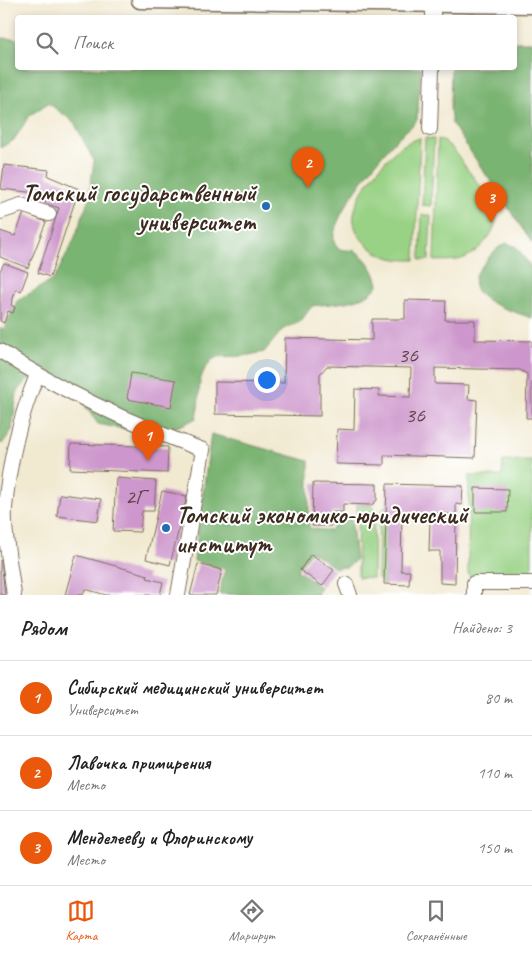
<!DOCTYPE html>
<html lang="ru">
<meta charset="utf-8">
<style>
body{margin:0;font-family:Caveat,sans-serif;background:#f6f6f6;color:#222}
.you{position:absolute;left:266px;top:379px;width:18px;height:18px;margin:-12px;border:4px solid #fff;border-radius:50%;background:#1a73e8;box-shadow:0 0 0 8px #1a73e833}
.badge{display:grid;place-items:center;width:32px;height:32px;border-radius:50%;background:#ea580c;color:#fff;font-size:16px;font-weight:700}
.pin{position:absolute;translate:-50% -41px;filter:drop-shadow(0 1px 2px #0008)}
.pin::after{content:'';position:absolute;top:26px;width:18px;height:15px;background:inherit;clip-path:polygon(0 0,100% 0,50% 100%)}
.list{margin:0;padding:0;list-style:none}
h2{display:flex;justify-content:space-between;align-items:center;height:65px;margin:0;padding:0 20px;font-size:21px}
h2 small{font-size:16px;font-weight:400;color:#767676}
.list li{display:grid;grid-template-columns:32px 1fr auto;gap:15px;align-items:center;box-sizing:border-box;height:75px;padding:0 20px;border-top:1px solid #e0e0e0}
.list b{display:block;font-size:19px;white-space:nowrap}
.list p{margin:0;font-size:16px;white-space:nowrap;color:#767676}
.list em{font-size:16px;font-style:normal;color:#767676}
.icon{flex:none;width:28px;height:28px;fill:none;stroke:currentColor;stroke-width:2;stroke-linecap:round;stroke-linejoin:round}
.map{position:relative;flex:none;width:532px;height:595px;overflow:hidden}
.search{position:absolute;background:#fff;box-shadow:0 2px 8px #0003;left:15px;right:15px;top:15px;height:55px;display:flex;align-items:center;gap:12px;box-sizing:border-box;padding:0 18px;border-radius:5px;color:#767676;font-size:19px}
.sheet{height:290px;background:#fff}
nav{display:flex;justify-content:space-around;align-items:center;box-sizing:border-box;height:70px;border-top:1px solid #e0e0e0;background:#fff;font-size:14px;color:#767676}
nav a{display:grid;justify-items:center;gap:2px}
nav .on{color:#ea580c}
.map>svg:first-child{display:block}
.green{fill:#99d285;stroke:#6a7e52}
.forest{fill:#7ab472;stroke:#5a6f48}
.building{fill:#cd96cc}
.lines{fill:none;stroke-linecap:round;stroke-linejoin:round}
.minor-casing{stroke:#7b6d5c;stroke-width:16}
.major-casing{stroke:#7b6d5c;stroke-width:19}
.minor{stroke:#fff;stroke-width:14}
.major{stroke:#fff;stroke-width:16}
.poi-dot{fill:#1f6fb2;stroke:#fff;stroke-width:2}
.labels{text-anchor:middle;stroke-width:4;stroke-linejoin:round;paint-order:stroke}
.number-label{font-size:22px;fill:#60454a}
.poi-label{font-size:25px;font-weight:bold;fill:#3b2a1e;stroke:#fff;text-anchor:end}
</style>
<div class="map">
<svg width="532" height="595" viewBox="0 0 532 595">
<rect width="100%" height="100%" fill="#fff"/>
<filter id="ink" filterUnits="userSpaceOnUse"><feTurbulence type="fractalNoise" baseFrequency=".02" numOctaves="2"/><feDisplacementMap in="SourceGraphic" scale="10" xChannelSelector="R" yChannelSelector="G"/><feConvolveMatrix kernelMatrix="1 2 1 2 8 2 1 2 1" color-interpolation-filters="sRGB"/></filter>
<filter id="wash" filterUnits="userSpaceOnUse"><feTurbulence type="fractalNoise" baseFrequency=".0096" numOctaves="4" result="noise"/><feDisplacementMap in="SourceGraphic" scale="20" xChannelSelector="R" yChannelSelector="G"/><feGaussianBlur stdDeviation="1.12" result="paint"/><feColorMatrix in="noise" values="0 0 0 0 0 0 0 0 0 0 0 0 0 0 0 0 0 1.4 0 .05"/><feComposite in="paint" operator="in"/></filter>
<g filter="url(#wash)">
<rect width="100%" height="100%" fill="#f1e9d0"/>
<path class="green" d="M 420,138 L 415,260 C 406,260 396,260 388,257 C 371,252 351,234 354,215 C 356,198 367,183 377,171 C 388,157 402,142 420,138 Z
M 425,138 L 434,139 L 431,206 L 422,205 Z
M 438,139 C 451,142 460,159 467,169 C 477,182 492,198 496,214 C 499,230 478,253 464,258 C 455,262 443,260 434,261 Z
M 422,215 L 431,215 L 429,260 L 420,260 Z
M 503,461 L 532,461 L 532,578 L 470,577 L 468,573 L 469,476 L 502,476 Z
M 387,504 L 384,584 L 378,578 L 379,514 Z
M 357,505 L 372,505 L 374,512 L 373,578 L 358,577 Z"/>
<path class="forest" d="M 0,38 L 17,39 L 18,68 L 421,68 L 417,120 C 410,129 402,133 395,141 C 381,154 319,231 337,247 C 343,252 349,249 355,251 C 367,257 376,273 378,285 C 366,304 332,303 312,306 L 300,322 L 283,329 L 264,352 L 244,356 L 215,357 C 192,379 203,392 196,418 C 165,437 132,431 98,424 L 75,392 L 49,373 L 28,379 L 17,393 L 12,430 L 2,444 L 0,443 L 0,328 L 4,329 L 17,301 L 54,279 L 74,240 L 89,198 L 94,161 L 74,122 L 48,103 L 29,116 L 14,140 L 0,148 Z
M 515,42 L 532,42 L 532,243 L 452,124 L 450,110 L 451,68 L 514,68 Z
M 507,243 L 516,247 L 532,268 L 532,318 C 511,310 454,298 482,266 C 489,257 496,247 507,243 Z
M 211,434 L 309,461 L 309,528 L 331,531 L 337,519 L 351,517 L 356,560 L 347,567 L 335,568 L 311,551 L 297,570 L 320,587 L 317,595 L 219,594 L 225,569 L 194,561 Z"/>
<g id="blocks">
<path class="building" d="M 4,165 L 49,170 L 48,176 L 79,189 L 50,277 L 38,273 L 59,208 L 45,203 L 46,194 L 1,189 Z
M 24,213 L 46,222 L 28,268 L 0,257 L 0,231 L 15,236 Z
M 4,263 L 28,272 L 21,291 L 16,289 L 11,305 L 15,307 L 13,313 L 8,311 L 4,323 L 0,321 L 0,271 Z
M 405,300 L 446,301 L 445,320 L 475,320 L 475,340 L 532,341 L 532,418 L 526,418 L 527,374 L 520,370 L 435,368 L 435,384 L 469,385 L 468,399 L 477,400 L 475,458 L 384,455 L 384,465 L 336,464 L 337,429 L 354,430 L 355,389 L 379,390 L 379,396 L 410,397 L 411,368 L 327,366 L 320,374 L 320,416 L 215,414 L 215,382 L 284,383 L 285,338 L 372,340 L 372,319 L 405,319 Z
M 131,373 L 176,380 L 171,407 L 127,399 Z
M 71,444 L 168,447 L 167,473 L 70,469 Z
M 116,478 L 156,481 L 154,511 L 142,511 L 140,532 L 113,531 Z
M 313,483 L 377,484 L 377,500 L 372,505 L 343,504 L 343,512 L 332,512 L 331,526 L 312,526 Z
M 387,484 L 463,486 L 462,505 L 456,504 L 456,514 L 402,513 L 401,571 L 410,571 L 409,585 L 384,584 Z
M 475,488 L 508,489 L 507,512 L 475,512 Z
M 162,491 L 187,496 L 170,565 L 146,559 Z
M 60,494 L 101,499 L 98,521 L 57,516 Z
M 430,519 L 456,520 L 455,584 L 440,583 L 440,551 L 429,551 Z
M 311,554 L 334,570 L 322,586 L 300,570 Z
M 76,555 L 148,575 L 147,578 L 163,582 L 160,595 L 106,595 L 85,589 L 83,595 L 65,595 Z
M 0,560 L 1,560 L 5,595 L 0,595 Z
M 198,564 L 222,570 L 216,595 L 190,595 Z"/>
</g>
</g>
<g filter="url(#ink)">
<use href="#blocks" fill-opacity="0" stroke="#7b6d5c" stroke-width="1"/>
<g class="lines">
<g class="minor-casing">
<path id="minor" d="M 433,18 L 433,3
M 430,129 L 432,68
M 0,212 L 21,205 L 49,214
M 0,351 C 63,392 132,424 203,450 L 178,595
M 346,584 L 350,595
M 14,595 C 11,570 3,531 5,508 C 9,462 20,417 37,375
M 474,595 L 474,583 L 532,583"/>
</g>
<g class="major-casing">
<path id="major" d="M 140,0 L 532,5"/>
</g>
<use href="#minor" class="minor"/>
<use href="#major" class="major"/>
</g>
</g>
<g class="poi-dot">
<circle cx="266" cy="206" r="5"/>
<circle cx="166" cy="528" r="5"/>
</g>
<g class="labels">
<g class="number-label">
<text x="408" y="362">36</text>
<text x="415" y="422">36</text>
<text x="135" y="504">2Г</text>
</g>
<g class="poi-label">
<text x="256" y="201">Томский государственный<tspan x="256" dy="29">университет</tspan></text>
<text x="176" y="523" text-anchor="start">Томский экономико-юридический<tspan x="176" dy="29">институт</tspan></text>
</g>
</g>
</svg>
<div class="you"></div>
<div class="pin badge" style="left:148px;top:461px">1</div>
<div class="pin badge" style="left:308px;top:188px">2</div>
<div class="pin badge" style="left:491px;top:223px">3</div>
<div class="search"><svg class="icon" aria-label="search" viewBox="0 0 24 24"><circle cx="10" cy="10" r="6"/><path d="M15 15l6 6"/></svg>Поиск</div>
</div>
<section class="sheet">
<h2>Рядом<small>Найдено: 3</small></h2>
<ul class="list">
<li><span class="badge">1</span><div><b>Сибирский медицинский университет</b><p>Университет</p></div><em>80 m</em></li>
<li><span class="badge">2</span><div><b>Лавочка примирения</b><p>Место</p></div><em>110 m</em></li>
<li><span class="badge">3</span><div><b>Менделееву и Флоринскому</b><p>Место</p></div><em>150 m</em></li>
</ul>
</section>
<nav>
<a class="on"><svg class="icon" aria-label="map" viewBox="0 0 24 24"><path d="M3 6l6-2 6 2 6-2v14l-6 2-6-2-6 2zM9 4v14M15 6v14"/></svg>Карта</a>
<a><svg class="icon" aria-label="directions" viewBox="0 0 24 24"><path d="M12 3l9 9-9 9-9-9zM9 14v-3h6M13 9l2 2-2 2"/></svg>Маршрут</a>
<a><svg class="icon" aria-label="saved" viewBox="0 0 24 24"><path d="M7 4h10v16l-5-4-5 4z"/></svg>Сохранённые</a>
</nav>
